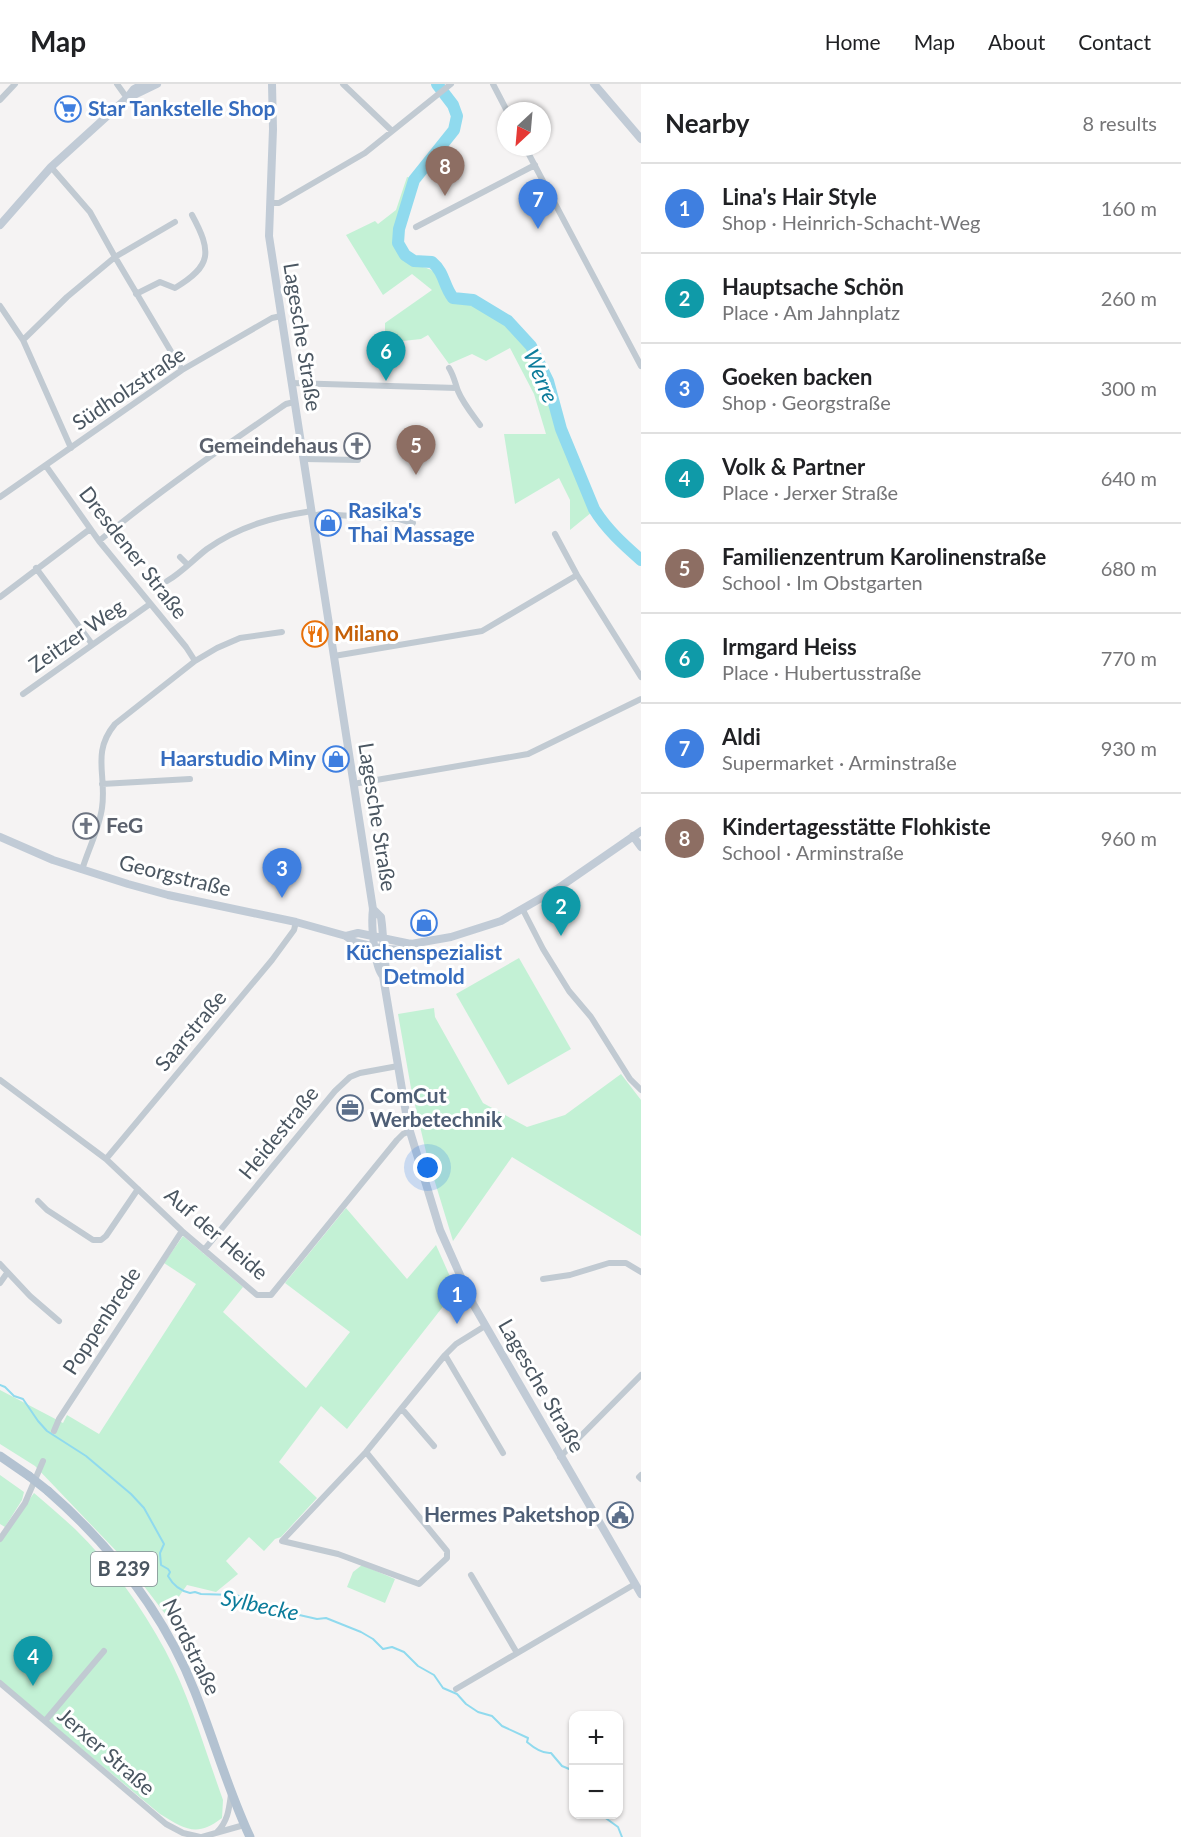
<!DOCTYPE html>
<meta charset="utf-8">
<style>
body{margin:0;font-family:Lato,sans-serif;background:#f6f6f6;color:#202124}
.controls{position:absolute;right:18px;bottom:18px;display:grid;overflow:hidden;border-radius:12px;box-shadow:0 2px 4px #0004}
.controls button{width:54px;height:54px;display:grid;place-items:center;padding:0;border:0;border-bottom:2px solid #e0e0e0;background:#fff;color:#202124;font:30px sans-serif}
.compass{position:absolute;left:497px;top:18px;width:54px;height:54px;border-radius:50%;background:#fff;box-shadow:0 2px 4px #0004;rotate:206deg}
.you{position:absolute;left:428px;top:1084px;width:21px;height:21px;margin:-15px;border:4px solid #fff;border-radius:50%;background:#1a73e8;box-shadow:0 0 0 9px #1a73e833}
.badge{display:grid;place-items:center;width:39px;height:39px;border-radius:50%;background:#1a73e8;color:#fff;font-size:20px;font-weight:700}
.pin{position:absolute;translate:-50% -50px;filter:drop-shadow(0 2px 3px #0008)}
.pin::after{content:'';position:absolute;top:32px;width:21px;height:18px;background:inherit;clip-path:polygon(0 0,100% 0,50% 100%)}
.list{margin:0;padding:0;list-style:none}
h2{display:flex;justify-content:space-between;align-items:center;height:78px;margin:0;padding:0 24px;font-size:26px}
h2 small{font-size:20px;font-weight:400;color:#757577}
.list li{display:grid;grid-template-columns:39px 1fr auto;gap:18px;align-items:center;box-sizing:border-box;height:90px;padding:0 24px;border-top:2px solid #e0e0e0}
.list b{display:block;font-size:22px;white-space:nowrap}
.list p{margin:0;font-size:20px;white-space:nowrap;color:#757577}
.list em{font-size:20px;font-style:normal;color:#757577}
.map{position:relative;flex:none;width:641px;height:1753px;overflow:hidden}
header{display:flex;align-items:center;gap:36px;box-sizing:border-box;height:84px;padding:0 30px;background:#fff;border-bottom:2px solid #e0e0e0}
header strong{font-size:28px}
nav{display:flex;gap:33px;margin-inline-start:auto;font-size:21px}
main{display:flex}
aside{flex:1;background:#fff}
.map>svg:first-child{display:block}
.green{fill:#c3f1d5}
.lines{fill:none;stroke-linecap:round;stroke-linejoin:round}
.stream{stroke:#90daee;stroke-width:2}
.river{stroke:#90daee;stroke-width:12}
.street{stroke:#c1cad2;stroke-width:6}
.secondary{stroke:#c1cbd6;stroke-width:8}
.primary{stroke:#b3c2d1;stroke-width:9}
.primary-bridge{stroke:#b3c2d1;stroke-width:9}
.labels{text-anchor:middle;stroke-width:6;stroke-linejoin:round;paint-order:stroke}
.shield{fill:#fff;stroke:#808990;stroke-width:1.5}
.shield-label{font-size:20px;font-weight:bold;fill:#4a5661}
.shop-label{font-size:21px;font-weight:bold;fill:#366cbe;stroke:#fff;text-anchor:start}
.street-label{font-size:21px;fill:#4a5661;stroke:#fff}
.worship-label{font-size:21px;font-weight:bold;fill:#5b616d;stroke:#fff;text-anchor:end}
.food-label{font-size:21px;font-weight:bold;fill:#c56008;stroke:#fff;text-anchor:start}
.service-label{font-size:21px;font-weight:bold;fill:#4e5e75;stroke:#fff;text-anchor:start}
.water-label{font-size:22px;font-style:italic;fill:#0c7c9b;stroke:#fff}
</style>
<header>
<strong>Map</strong>
<nav><a>Home</a><a>Map</a><a>About</a><a>Contact</a></nav>
</header>
<main>
<div class="map">
<svg width="641" height="1753" viewBox="0 0 641 1753">
<rect width="100%" height="100%" fill="#f5f3f3"/>
<path class="green" d="M 407,93 L 411,94 C 405,112 383,166 406,177 C 417,183 431,182 440,193 C 442,196 443,202 445,206 C 447,210 451,213 454,217 L 472,218 L 507,241 L 527,264 L 544,302 L 556,347 L 592,428 L 570,446 L 570,416 L 559,394 L 515,420 L 504,350 L 546,350 L 534,310 L 510,264 L 486,277 L 472,270 L 449,280 L 428,251 L 421,255 L 385,259 L 385,239 L 432,206 L 412,190 L 383,211 L 346,151 L 375,137 L 378,140 L 396,126 Z
M 519,874 L 571,965 L 508,1001 L 456,910 Z
M 434,924 L 435,933 L 483,1019 L 527,1043 L 565,1031 L 621,990 L 641,1016 L 641,1152 L 512,1073 L 453,1157 L 427,1072 L 411,1004 L 398,930 Z
M 346,1124 L 407,1195 L 436,1161 L 456,1206 L 347,1345 L 321,1322 L 279,1378 L 317,1414 L 281,1453 L 275,1455 L 264,1467 L 249,1453 L 226,1477 L 238,1490 L 216,1508 L 187,1501 L 166,1531 L 121,1472 L 35,1382 L 0,1360 L 0,1306 L 63,1339 L 67,1331 L 99,1350 L 196,1200 L 164,1179 L 183,1152 L 243,1203 L 223,1228 L 306,1304 L 350,1248 L 285,1199 Z
M 0,1391 L 24,1408 L 22,1416 L 5,1443 L 0,1440 Z
M 34,1409 C 48,1421 62,1433 75,1445 C 111,1480 142,1523 165,1566 C 190,1613 205,1666 223,1716 L 222,1734 C 197,1753 186,1746 160,1730 L 0,1597 L 0,1456 Z
M 362,1481 L 395,1495 L 385,1519 L 347,1503 L 353,1488 Z"/>
<g class="lines">
<path class="stream" d="M 0,1301 L 5,1303 L 14,1312 L 23,1315 L 38,1337 L 47,1347 L 86,1372 L 131,1410 L 144,1424 L 164,1460 L 160,1469 L 161,1481 L 168,1485 L 170,1488 L 168,1492 C 173,1501 181,1507 190,1509 L 195,1508 L 201,1510 L 235,1511 L 248,1514 L 264,1523 L 317,1535 L 326,1534 L 361,1548 L 373,1555 L 383,1565 L 392,1563 L 404,1568 L 418,1582 L 434,1591 L 443,1604 L 457,1610 L 466,1620 L 478,1628 L 492,1632 L 502,1642 L 528,1654 L 527,1658 C 534,1664 542,1670 551,1669 L 562,1682 L 574,1687
M 600,1730 L 618,1743 L 622,1753"/>
<path class="river" d="M 437,0 L 453,21 L 457,32 L 454,46 L 414,96 L 399,145 L 398,159 L 405,171 L 414,177 L 432,178 C 445,189 443,201 453,214 L 473,216 L 508,237 L 531,262 L 548,297 L 561,345 L 594,425 C 606,445 624,461 641,476"/>
<path class="street" d="M 117,0 L 127,14
M 343,0 L 392,47
M 493,0 L 507,27
M 0,16 L 15,0
M 525,63 L 641,282
M 51,83 L 90,128 L 115,173 L 182,286
M 270,119 L 279,119 L 365,69 L 451,0
M 416,143 L 535,81
M 136,210 L 160,198 L 175,204 C 212,182 212,168 192,131
M 0,222 L 23,256 L 71,364
M 23,256 L 67,213 L 115,173 L 175,138
M 449,284 C 454,292 455,299 458,307 C 463,319 472,330 480,341
M 291,299 L 457,304
M 304,375 L 358,376
M 46,382 L 99,457 L 186,563 L 195,577
M 0,413 L 182,286 L 272,234 L 281,232
M 313,432 L 321,430 L 399,435 L 413,439
M 555,450 L 577,491 L 641,593
M 99,457 C 159,407 222,364 286,320 L 294,318
M 180,473 L 187,480
M 36,484 L 92,560
M 167,497 C 181,489 194,475 207,465 C 239,442 274,433 312,427
M 0,513 L 90,445
M 334,572 L 482,547 L 577,491
M 23,610 L 150,520
M 102,700 L 190,695
M 353,700 L 528,670 L 641,615
M 82,786 C 88,766 99,745 102,724 C 107,691 91,669 115,640 L 195,577 L 217,564 L 240,554 L 282,548
M 523,826 L 543,865 L 569,907 L 591,933 L 630,995 L 641,1006
M 0,996 L 106,1075 L 182,1147 L 257,1211 L 271,1211 L 397,1056 L 403,1050 L 410,1047
M 106,1075 L 272,876 L 294,846 L 296,838
M 38,1117 L 47,1126 L 93,1156 L 101,1156 L 106,1152 L 138,1105
M 204,1166 L 335,1007 L 350,993 L 360,989 L 398,982
M 0,1180 L 30,1212 L 59,1237
M 543,1195 L 570,1191 L 609,1179 L 626,1179 L 641,1188
M 0,1199 L 7,1189
M 445,1271 L 503,1369
M 402,1325 L 434,1362
M 54,1347 L 59,1335 L 182,1147
M 366,1368 L 447,1467 L 447,1474 L 419,1500 L 338,1470 L 282,1457 L 366,1368 L 445,1271 L 456,1260 L 485,1242
M 560,1373 L 641,1291
M 641,1391 L 639,1393 L 641,1395
M 0,1455 L 25,1419 L 43,1377
M 471,1491 L 517,1569
M 0,1599 L 166,1740 L 183,1749 L 200,1753
M 456,1605 L 635,1500
M 45,1637 L 104,1567
M 217,1748 C 228,1737 229,1725 231,1710
M 202,1753 L 244,1741"/>
<path class="secondary" d="M 272,0 L 273,45 L 269,152 L 373,825 C 371,839 374,883 383,892 L 408,1041 L 440,1146 L 473,1220 L 641,1510
M 594,0 L 641,55
M 128,14 L 157,0
M 0,141 L 51,83 L 127,14 L 134,5 L 144,0
M 633,752 L 641,763
M 0,753 L 53,776 L 128,800 L 168,811 L 296,838 L 346,852 L 354,858 L 384,865 L 406,866 L 411,860
M 373,825 L 381,833 L 382,841 L 386,888 L 383,892
M 346,852 L 358,849 L 411,860 L 451,853 L 501,837 L 557,805 L 641,747"/>
<path class="primary" d="M 0,1372 L 29,1392
M 48,1407 C 112,1463 164,1529 195,1608 C 214,1656 228,1706 250,1753"/>
<path class="primary-bridge" d="M 29,1392 L 48,1407"/>
</g>
<defs>
<g id="supermarket-ring" transform="scale(1.35)"><circle r="9.5" fill="#fff" stroke="#3f7fe0" stroke-width="1.5"/><path d="M-6-5.5h2.5l.6 2H6L4.5 2H-2.5L-4.4-4H-6ZM-1.5 3.2a1.3 1.3 0 1 0 .1 0ZM3 3.2a1.3 1.3 0 1 0 .1 0Z" fill="#3f7fe0"/></g>
<g id="church-ring" transform="scale(1.35)"><circle r="9.5" fill="#fff" stroke="#6b7280" stroke-width="1.5"/><path d="M-1.2-6h2.4v3.5h3.3v2.4h-3.3V6h-2.4V-.1h-3.3v-2.4h3.3Z" fill="#6b7280"/></g>
<g id="shop-ring" transform="scale(1.35)"><circle r="9.5" fill="#fff" stroke="#3f7fe0" stroke-width="1.5"/><path d="M-5-2.5h2.3a2.7 3.5 0 0 1 5.4 0H5L5.5 6h-11ZM-1.5-2.5h3a1.5 2.3 0 0 0-3 0Z" fill="#3f7fe0"/></g>
<g id="restaurant-ring" transform="scale(1.35)"><circle r="9.5" fill="#fff" stroke="#e8710a" stroke-width="1.5"/><path d="M-5-6h1v4h1v-4h1v4h1v-4h1v5L-1.5 .5V6h-2V.5L-5-1ZM5-6V6H3V1.5H1.5Q1.5-4 5-6Z" fill="#e8710a"/></g>
<g id="office-ring" transform="scale(1.35)"><circle r="9.5" fill="#fff" stroke="#5c6f8a" stroke-width="1.5"/><path d="M-6-3h4V-5.5h4V-3h4V5H-6ZM-1-4.5V-3h2v-1.5ZM-6 0V1H6V0Z" fill="#5c6f8a"/></g>
<g id="civic-ring" transform="scale(1.35)"><circle r="9.5" fill="#fff" stroke="#5c6f8a" stroke-width="1.5"/><path d="M-.6-6.5H3V-4.5H.6V-3L4-1V1h2V6H-6V1h2V-1L-.6-3ZM-1.2 2.5V6h2.4V2.5Z" fill="#5c6f8a"/></g>
</defs>
<g fill-rule="evenodd">
<use href="#supermarket-ring" x="68" y="25"/>
<use href="#church-ring" x="357" y="362"/>
<use href="#shop-ring" x="328" y="439"/>
<use href="#restaurant-ring" x="315" y="550"/>
<use href="#shop-ring" x="336" y="675"/>
<use href="#church-ring" x="86" y="742"/>
<use href="#shop-ring" x="424" y="839"/>
<use href="#office-ring" x="350" y="1024"/>
<use href="#civic-ring" x="620" y="1431"/>
</g>
<g class="labels">
<rect class="shield" x="91" y="1468" width="66" height="34" rx="4.5"/>
<g class="shield-label">
<text x="124" y="1492">B 239</text>
</g>
<g class="shop-label">
<text x="88" y="32">Star Tankstelle Shop</text>
<text x="348" y="434">Rasika's<tspan x="348" dy="24">Thai Massage</tspan></text>
<text x="316" y="682" text-anchor="end">Haarstudio Miny</text>
<text x="424" y="876" text-anchor="middle">Küchenspezialist<tspan x="424" dy="24">Detmold</tspan></text>
</g>
<g class="street-label">
<text transform="translate(302 253) rotate(81)" y="7">Lagesche Straße</text>
<text transform="translate(129 305) rotate(-34)" y="7">Südholzstraße</text>
<text transform="translate(133 469) rotate(52)" y="7">Dresdener Straße</text>
<text transform="translate(77 552) rotate(-35)" y="7">Zeitzer Weg</text>
<text transform="translate(377 733) rotate(81)" y="7">Lagesche Straße</text>
<text transform="translate(175 792) rotate(14)" y="7">Georgstraße</text>
<text transform="translate(191 947) rotate(-50)" y="7">Saarstraße</text>
<text transform="translate(279 1049) rotate(-51)" y="7">Heidestraße</text>
<text transform="translate(216 1150) rotate(41)" y="7">Auf der Heide</text>
<text transform="translate(102 1237) rotate(-57)" y="7">Poppenbrede</text>
<text transform="translate(541 1302) rotate(60)" y="7">Lagesche Straße</text>
<text transform="translate(191 1563) rotate(64)" y="7">Nordstraße</text>
<text transform="translate(106 1668) rotate(41)" y="7">Jerxer Straße</text>
</g>
<g class="worship-label">
<text x="338" y="369">Gemeindehaus</text>
<text x="106" y="749" text-anchor="start">FeG</text>
</g>
<g class="food-label">
<text x="334" y="557">Milano</text>
</g>
<g class="service-label">
<text x="370" y="1019">ComCut<tspan x="370" dy="24">Werbetechnik</tspan></text>
<text x="600" y="1438" text-anchor="end">Hermes Paketshop</text>
</g>
<g class="water-label">
<text transform="translate(541 292) rotate(67)" y="8">Werre</text>
<text transform="translate(260 1521) rotate(12)" y="8">Sylbecke</text>
</g>
</g>
</svg>
<div class="controls">
<button>+</button>
<button>−</button>
</div>
<svg class="compass" viewBox="-18 -18 36 36"><path d="M0-13l5 13h-10z" fill="#e53935"/><path d="M0 13l5-13h-10z" fill="#757577"/></svg>
<div class="you"></div>
<div class="pin badge" style="left:457px;top:1240px;background:#3f7fe0">1</div>
<div class="pin badge" style="left:561px;top:852px;background:#0f9aa8">2</div>
<div class="pin badge" style="left:282px;top:814px;background:#3f7fe0">3</div>
<div class="pin badge" style="left:33px;top:1602px;background:#0f9aa8">4</div>
<div class="pin badge" style="left:416px;top:391px;background:#8d6e63">5</div>
<div class="pin badge" style="left:386px;top:297px;background:#0f9aa8">6</div>
<div class="pin badge" style="left:538px;top:145px;background:#3f7fe0">7</div>
<div class="pin badge" style="left:445px;top:112px;background:#8d6e63">8</div>
</div>
<aside>
<h2>Nearby<small>8 results</small></h2>
<ul class="list">
<li><span class="badge" style="background:#3f7fe0">1</span><div><b>Lina's Hair Style</b><p>Shop · Heinrich-Schacht-Weg</p></div><em>160 m</em></li>
<li><span class="badge" style="background:#0f9aa8">2</span><div><b>Hauptsache Schön</b><p>Place · Am Jahnplatz</p></div><em>260 m</em></li>
<li><span class="badge" style="background:#3f7fe0">3</span><div><b>Goeken backen</b><p>Shop · Georgstraße</p></div><em>300 m</em></li>
<li><span class="badge" style="background:#0f9aa8">4</span><div><b>Volk &amp; Partner</b><p>Place · Jerxer Straße</p></div><em>640 m</em></li>
<li><span class="badge" style="background:#8d6e63">5</span><div><b>Familienzentrum Karolinenstraße</b><p>School · Im Obstgarten</p></div><em>680 m</em></li>
<li><span class="badge" style="background:#0f9aa8">6</span><div><b>Irmgard Heiss</b><p>Place · Hubertusstraße</p></div><em>770 m</em></li>
<li><span class="badge" style="background:#3f7fe0">7</span><div><b>Aldi</b><p>Supermarket · Arminstraße</p></div><em>930 m</em></li>
<li><span class="badge" style="background:#8d6e63">8</span><div><b>Kindertagesstätte Flohkiste</b><p>School · Arminstraße</p></div><em>960 m</em></li>
</ul>
</aside>
</main>
